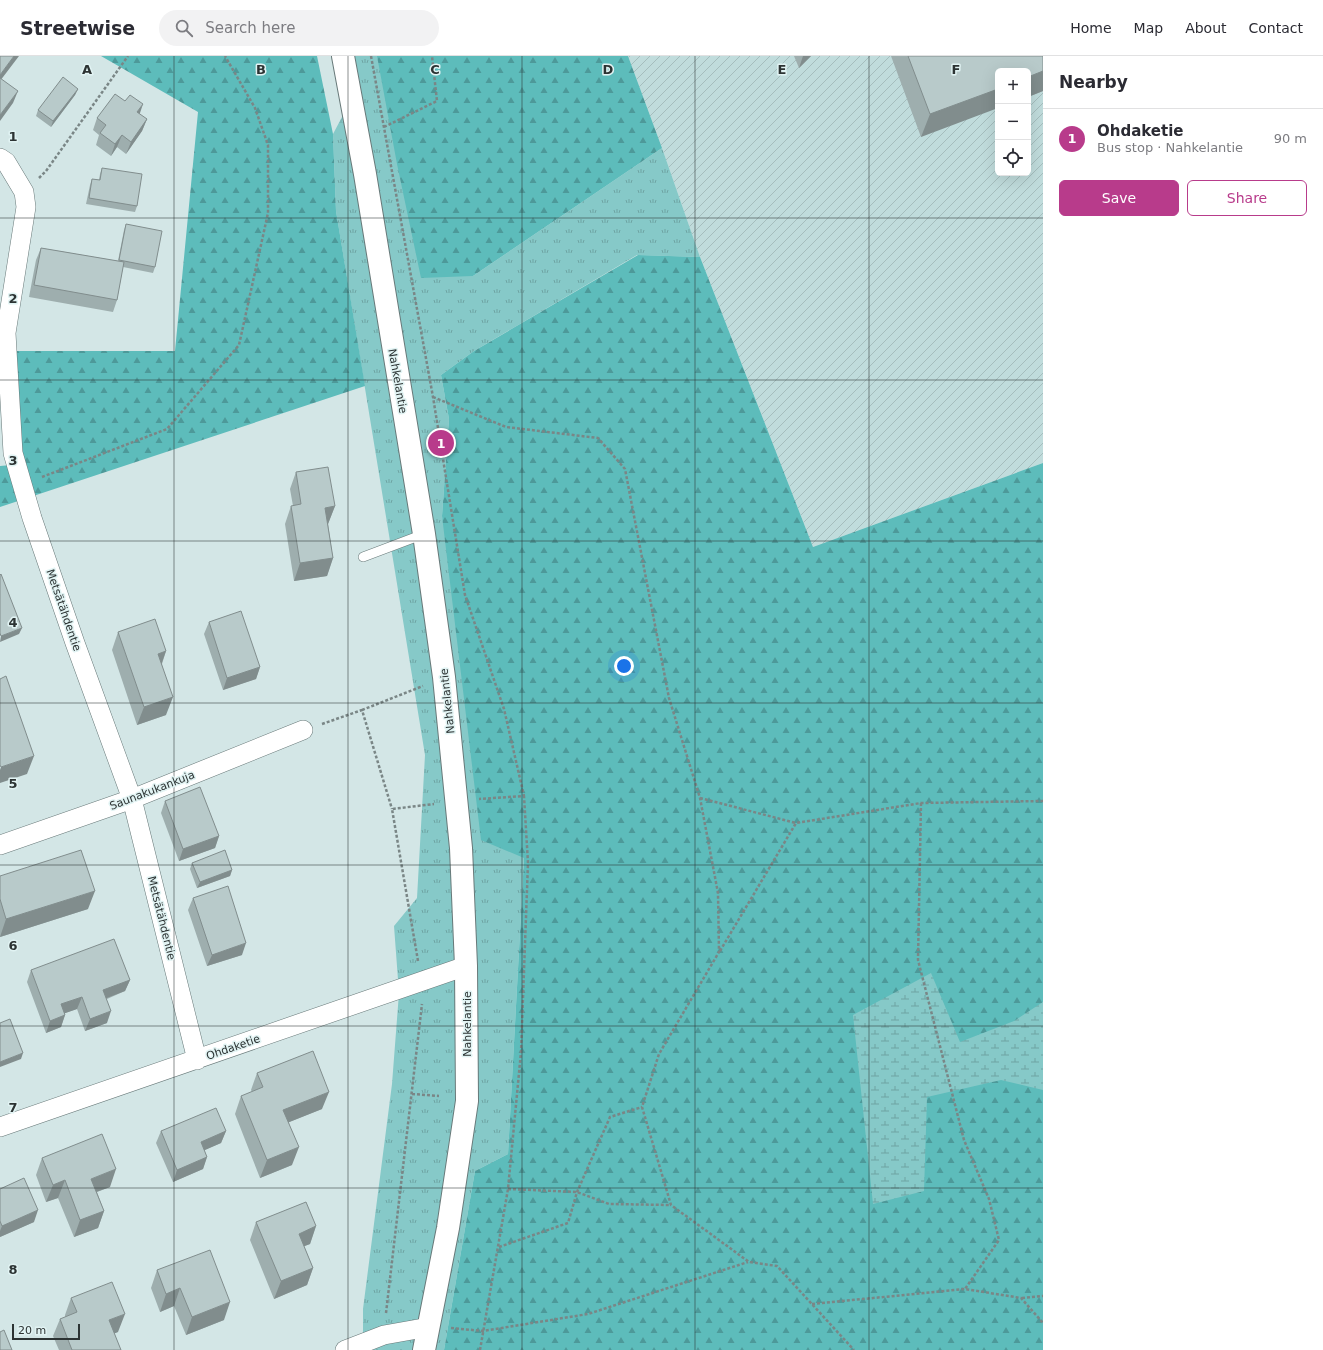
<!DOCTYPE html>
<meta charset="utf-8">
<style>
body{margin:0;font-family:"DejaVu Sans",sans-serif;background:#f2f2f3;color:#2b2b33}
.controls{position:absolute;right:12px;top:12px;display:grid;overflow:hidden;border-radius:6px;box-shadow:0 4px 16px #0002}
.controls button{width:36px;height:36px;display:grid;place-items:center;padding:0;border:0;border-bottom:1px solid #e1e1e2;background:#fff;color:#2b2b33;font:20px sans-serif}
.scale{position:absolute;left:12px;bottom:10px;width:68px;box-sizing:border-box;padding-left:4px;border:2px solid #2c3333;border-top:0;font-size:11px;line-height:14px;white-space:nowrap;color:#2c3333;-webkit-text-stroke:3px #e1f3f3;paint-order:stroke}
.you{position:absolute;left:624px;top:610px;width:14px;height:14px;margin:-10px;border:3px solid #fff;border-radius:50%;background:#1a73e8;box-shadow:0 0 0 6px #1a73e833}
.badge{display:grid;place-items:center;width:26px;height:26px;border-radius:50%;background:#b83b8b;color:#fff;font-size:13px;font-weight:700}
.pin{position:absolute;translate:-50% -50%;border:2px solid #fff;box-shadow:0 1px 4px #0006}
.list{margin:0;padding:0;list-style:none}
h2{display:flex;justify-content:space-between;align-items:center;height:52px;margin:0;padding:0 16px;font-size:17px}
h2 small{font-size:13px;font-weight:400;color:#7c7c81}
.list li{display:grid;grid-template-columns:26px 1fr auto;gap:12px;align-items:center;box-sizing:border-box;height:60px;padding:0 16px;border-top:1px solid #e1e1e2}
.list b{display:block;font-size:15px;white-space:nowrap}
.list p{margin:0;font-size:13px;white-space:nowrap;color:#7c7c81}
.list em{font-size:13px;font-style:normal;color:#7c7c81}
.actions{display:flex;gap:8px;padding:12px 16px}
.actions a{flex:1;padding:9px 0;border:1px solid #b83b8b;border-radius:6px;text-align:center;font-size:14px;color:#b83b8b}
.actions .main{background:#b83b8b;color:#fff}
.icon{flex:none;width:22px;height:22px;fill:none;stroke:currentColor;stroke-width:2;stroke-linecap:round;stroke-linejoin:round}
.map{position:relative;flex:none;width:1043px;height:1294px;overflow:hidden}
header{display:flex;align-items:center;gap:24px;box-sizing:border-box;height:56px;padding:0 20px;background:#fff;border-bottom:1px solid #e1e1e2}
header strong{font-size:19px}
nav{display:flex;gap:22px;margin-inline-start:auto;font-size:14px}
.search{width:280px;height:36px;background:#f2f2f3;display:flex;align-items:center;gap:10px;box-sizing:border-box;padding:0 14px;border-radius:22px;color:#7c7c81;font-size:15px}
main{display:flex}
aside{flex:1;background:#fff}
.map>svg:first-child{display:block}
.industrial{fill:url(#industrial-furrows);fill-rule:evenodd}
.grass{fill:url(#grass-tufts)}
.forest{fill:url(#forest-firs)}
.wetland{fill:url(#wetland-marsh)}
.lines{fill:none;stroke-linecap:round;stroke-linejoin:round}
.service-casing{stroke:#687979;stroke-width:10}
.minor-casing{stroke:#687979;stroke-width:20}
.secondary-casing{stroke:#687979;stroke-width:24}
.path{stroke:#7a8686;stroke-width:2.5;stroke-dasharray:3 2;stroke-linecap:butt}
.service{stroke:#fff;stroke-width:9}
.minor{stroke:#fff;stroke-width:19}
.secondary{stroke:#fff;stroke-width:22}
.wall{fill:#9eaeae}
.shaded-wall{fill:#818d8d}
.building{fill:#b8caca;stroke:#818d8d}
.grid{fill:none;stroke:#2c3333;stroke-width:1;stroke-opacity:0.55}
.labels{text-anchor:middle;stroke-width:3;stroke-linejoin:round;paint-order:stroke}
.street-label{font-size:11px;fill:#2c3333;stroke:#e1f3f3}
.grid-label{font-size:13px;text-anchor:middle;font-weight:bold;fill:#2c3333;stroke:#e1f3f3;stroke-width:3;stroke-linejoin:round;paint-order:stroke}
</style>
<header>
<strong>Streetwise</strong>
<div class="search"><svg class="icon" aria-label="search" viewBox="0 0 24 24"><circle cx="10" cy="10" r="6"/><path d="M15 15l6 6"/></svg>Search here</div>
<nav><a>Home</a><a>Map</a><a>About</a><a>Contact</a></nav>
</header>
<main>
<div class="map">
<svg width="1043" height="1294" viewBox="0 0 1043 1294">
<defs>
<pattern id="industrial-furrows" width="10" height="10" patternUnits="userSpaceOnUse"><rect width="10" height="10" fill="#c0dcdc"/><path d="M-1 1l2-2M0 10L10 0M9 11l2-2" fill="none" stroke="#a5bdbd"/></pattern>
<pattern id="grass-tufts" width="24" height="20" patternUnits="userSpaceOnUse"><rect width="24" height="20" fill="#86c9c8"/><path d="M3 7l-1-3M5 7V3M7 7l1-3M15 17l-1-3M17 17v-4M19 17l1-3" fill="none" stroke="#6ea4a3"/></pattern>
<pattern id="forest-firs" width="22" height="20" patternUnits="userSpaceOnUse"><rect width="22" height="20" fill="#5dbcbb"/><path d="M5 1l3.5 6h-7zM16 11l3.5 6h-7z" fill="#4d9999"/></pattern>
<pattern id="wetland-marsh" width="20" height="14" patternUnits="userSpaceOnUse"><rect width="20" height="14" fill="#86c9c8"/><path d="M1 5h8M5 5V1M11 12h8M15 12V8" fill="none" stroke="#6ea4a3"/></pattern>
</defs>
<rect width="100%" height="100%" fill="#d3e6e6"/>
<path class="industrial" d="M 628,0 L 1043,0 L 1043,407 L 813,491 L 700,201 L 662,92 ZM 998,15 L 1028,15 L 1028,117 L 998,117 Z"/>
<path class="grass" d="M 354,0 L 378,0 L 473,220 L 662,92 L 700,201 L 637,199 L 474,295 L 441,319 L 449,363 L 442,460 L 524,802 L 508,1098 L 475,1115 L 444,1294 L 363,1294 L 363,1253 L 392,1028 L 399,937 L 394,870 L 417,842 L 425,699 L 336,155 L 333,78 L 360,27 Z"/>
<path class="forest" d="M 101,0 L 317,0 L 333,78 L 336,155 L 365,330 L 0,451 L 0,410 L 22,408 L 15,295 L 175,295 L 198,56 Z
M 377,0 L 628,0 L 662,92 L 473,220 L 421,222 L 397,108 Z
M 638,199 L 700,201 L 813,491 L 1043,407 L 1043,1294 L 444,1294 L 475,1115 L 508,1098 L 524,802 L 481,784 L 442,460 L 449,363 L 441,319 L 474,295 Z"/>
<path class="wetland" d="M 931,917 L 960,986 L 1014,965 L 1043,946 L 1043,1034 L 1001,1024 L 927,1041 L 924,1135 L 873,1148 L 853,959 Z"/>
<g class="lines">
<g class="service-casing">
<path id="service" d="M 363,501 L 424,478"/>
</g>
<g class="minor-casing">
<path id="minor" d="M 0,102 L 6,106 L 24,136 L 26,151 L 6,277 L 13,397 L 32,462 L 75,587 L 132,743 L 197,1004
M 0,789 L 132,743 L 303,674
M 0,1071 L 466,910
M 345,1294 L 384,1279 L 429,1271"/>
</g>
<g class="secondary-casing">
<path id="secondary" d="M 343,0 L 365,118 L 424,478 L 444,621 L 461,792 L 466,910 L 467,1045 L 448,1172 L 424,1294"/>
</g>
<path class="path" d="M 371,0 L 433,341 L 465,539 L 504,653 L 524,740 L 479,743
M 384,71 L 437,45 L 432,0
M 39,122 L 46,115 L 128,0
M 433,341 L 506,371 L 598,382 L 625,413 L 669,642 L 700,742 L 718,837 L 719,896 L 659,998 L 642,1051 L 671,1149 L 749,1206 L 777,1210 L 854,1294
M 42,421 L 167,373 L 239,289 L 268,157 L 268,89 L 255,52 L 225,0
M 362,654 L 423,630
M 322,668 L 362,654 L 392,753
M 700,742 L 796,767
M 921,747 L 918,904 L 964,1084 L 989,1143 L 999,1184 L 965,1233
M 720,895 L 796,767 L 921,747 L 1043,745
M 418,905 L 392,753 L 434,748
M 412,1038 L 439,1040
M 508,1133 L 577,1136 L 609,1148 L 671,1149
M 499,1191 L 568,1167 L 577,1136 L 610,1061 L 642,1051
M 1022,1242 L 1043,1240
M 812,1248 L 965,1233 L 1021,1242 L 1043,1267
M 386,1257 L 422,948
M 451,1272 L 483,1275 L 588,1258 L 748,1206
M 480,1294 L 508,1133 L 521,996 L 528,807 L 524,740"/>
<use href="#service" class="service"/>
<use href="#minor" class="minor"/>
<use href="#secondary" class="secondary"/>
</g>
<path class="wall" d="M 794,0 L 811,0 L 799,12 Z
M 891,0 L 1043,0 L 1043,35 L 1028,41 L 1028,15 L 921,81 Z
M 78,33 L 75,39 L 51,71 L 36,60 L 38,54 Z
M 139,58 L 147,63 L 142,75 L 126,98 L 117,91 L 111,100 L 96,89 L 99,79 L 93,74 L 97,62 Z
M 102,112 L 137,150 L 135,156 L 86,148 L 90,129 L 92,123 L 99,124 L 100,118 Z
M 126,168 L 155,211 L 153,217 L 123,211 L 117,244 L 113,256 L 29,241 L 36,204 L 41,192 L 118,205 L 124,174 Z
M 296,416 L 335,450 L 328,468 L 333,502 L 327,520 L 294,525 L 285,468 L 291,450 L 293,450 L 290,433 Z
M 209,566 L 260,611 L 256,623 L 223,634 L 204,578 Z
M 118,576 L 166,595 L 162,608 L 166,659 L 137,669 L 112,594 Z
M 165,745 L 219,780 L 215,792 L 179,805 L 161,757 Z
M 192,807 L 232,814 L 230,820 L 197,832 L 190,813 Z
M 0,820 L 88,853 L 0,881 Z
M 193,842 L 242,899 L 207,910 L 188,854 Z
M 31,914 L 130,924 L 125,935 L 107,943 L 107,967 L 85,975 L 77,953 L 65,957 L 65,959 L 61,971 L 46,977 L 27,926 Z
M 257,1017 L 322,1053 L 289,1066 L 292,1109 L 260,1122 L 235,1058 L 241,1040 L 252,1036 L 251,1034 Z
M 161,1075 L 226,1075 L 221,1087 L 204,1094 L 207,1101 L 203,1113 L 173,1126 L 156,1087 Z
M 42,1102 L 110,1131 L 97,1136 L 104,1155 L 98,1172 L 74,1181 L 58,1142 L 46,1146 L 36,1119 Z
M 0,1133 L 34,1166 L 0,1181 Z
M 256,1166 L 316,1170 L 310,1188 L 304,1190 L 313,1212 L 307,1229 L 274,1243 L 250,1184 Z
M 157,1214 L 224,1264 L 186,1279 L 174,1250 L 160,1256 L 151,1232 Z
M 71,1242 L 118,1276 L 114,1277 L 121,1294 L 59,1294 L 53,1280 L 60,1263 L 65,1261 L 65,1259 Z"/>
<path class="shaded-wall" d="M 14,0 L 19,0 L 0,25 L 0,19 Z
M 803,0 L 811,0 L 799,12 Z
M 1043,15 L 1043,35 L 1028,41 L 1028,21 Z
M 78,33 L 75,39 L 51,71 L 53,65 Z
M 998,33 L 998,52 L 921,81 L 930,58 Z
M 18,35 L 13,47 L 0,65 L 0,59 Z
M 143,48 L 139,60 L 137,56 Z
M 147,63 L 142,75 L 126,98 L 131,86 Z
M 122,79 L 117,91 L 111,100 L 115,88 Z
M 335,450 L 328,468 L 319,469 L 325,452 Z
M 333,502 L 327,520 L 294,525 L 300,507 Z
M 22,572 L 19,578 L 0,586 L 1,580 Z
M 166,595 L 160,612 L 158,598 Z
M 260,611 L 256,623 L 223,634 L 227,622 Z
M 173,641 L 166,659 L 137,669 L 144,651 Z
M 34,700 L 27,718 L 0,727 L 0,714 L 1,711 Z
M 219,780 L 215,792 L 179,805 L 183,793 Z
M 232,814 L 230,820 L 197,832 L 200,826 Z
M 95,835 L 88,853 L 0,881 L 6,863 Z
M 246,887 L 242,899 L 207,910 L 212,899 Z
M 130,924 L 125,935 L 99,945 L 103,934 Z
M 82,941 L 77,953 L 57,960 L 61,948 Z
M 111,955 L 107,967 L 85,975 L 90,963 Z
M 65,959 L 61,971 L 46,977 L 50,965 Z
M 23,997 L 21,1003 L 0,1011 L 0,1006 Z
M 329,1036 L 322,1053 L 277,1071 L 283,1054 Z
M 226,1075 L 221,1087 L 196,1098 L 201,1086 Z
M 299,1091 L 292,1109 L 260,1122 L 267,1104 Z
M 207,1101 L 203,1113 L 173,1126 L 177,1114 Z
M 116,1113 L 110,1131 L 85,1140 L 91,1123 Z
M 65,1124 L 58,1142 L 46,1146 L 53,1129 Z
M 38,1154 L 34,1166 L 0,1181 L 0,1175 L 2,1170 Z
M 104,1155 L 98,1172 L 74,1181 L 80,1164 Z
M 316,1170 L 310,1188 L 292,1195 L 299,1178 Z
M 313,1212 L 307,1229 L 274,1243 L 281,1225 Z
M 180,1232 L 174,1250 L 160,1256 L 166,1238 Z
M 230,1246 L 224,1264 L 186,1279 L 192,1261 Z
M 125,1258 L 118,1276 L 103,1282 L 109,1264 Z"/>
<path class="building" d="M 0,0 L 14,0 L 0,19 Z
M 908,0 L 1043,0 L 1043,15 L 1028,21 L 1028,15 L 998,15 L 998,33 L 930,58 Z
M 63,21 L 78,33 L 53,65 L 38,54 Z
M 0,22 L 18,35 L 0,59 Z
M 115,38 L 125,45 L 130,39 L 143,48 L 137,56 L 147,63 L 131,86 L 122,79 L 115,88 L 100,77 L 106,69 L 97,62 Z
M 102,112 L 142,118 L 137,150 L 89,142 L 92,123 L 100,124 Z
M 126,168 L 162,175 L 155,211 L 119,204 Z
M 41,192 L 124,206 L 117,244 L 34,229 Z
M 328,411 L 335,450 L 325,452 L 333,502 L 300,507 L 291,450 L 301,448 L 296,416 Z
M 1,518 L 22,572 L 1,580 L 0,577 L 0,519 Z
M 241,555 L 260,611 L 227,622 L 209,566 Z
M 155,563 L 166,595 L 158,598 L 173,641 L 144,651 L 118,576 Z
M 6,620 L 34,700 L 1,711 L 0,709 L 0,623 Z
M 200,731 L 219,780 L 183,793 L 165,745 Z
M 81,794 L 95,835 L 6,863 L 0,843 L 0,820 Z
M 225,794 L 232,814 L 200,826 L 192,807 Z
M 228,830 L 246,887 L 212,899 L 193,842 Z
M 114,883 L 130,924 L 103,934 L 111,955 L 90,963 L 82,941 L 61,948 L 65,959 L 50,965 L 31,914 Z
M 10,963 L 23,997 L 0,1006 L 0,967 Z
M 313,995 L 329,1036 L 283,1054 L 299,1091 L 267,1104 L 241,1040 L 263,1031 L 257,1017 Z
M 216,1052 L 226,1075 L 201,1086 L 207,1101 L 177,1114 L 161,1075 Z
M 102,1078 L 116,1113 L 91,1123 L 104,1155 L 80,1164 L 65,1124 L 53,1129 L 42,1102 Z
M 24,1122 L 38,1154 L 2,1170 L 0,1165 L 0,1133 Z
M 306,1146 L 316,1170 L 299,1178 L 313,1212 L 281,1225 L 256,1166 Z
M 210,1194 L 230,1246 L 192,1261 L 180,1232 L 166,1238 L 157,1214 Z
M 112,1226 L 125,1258 L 109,1264 L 121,1294 L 72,1294 L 60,1263 L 77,1256 L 71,1242 Z
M 4,1274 L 12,1294 L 0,1294 L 0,1276 Z"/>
<path class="grid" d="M 174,0 L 174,1294M 348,0 L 348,1294M 522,0 L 522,1294M 695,0 L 695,1294M 869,0 L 869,1294M 0,162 L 1043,162M 0,324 L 1043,324M 0,485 L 1043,485M 0,647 L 1043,647M 0,809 L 1043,809M 0,970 L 1043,970M 0,1132 L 1043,1132"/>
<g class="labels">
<g class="street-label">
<text transform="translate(398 325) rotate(80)" y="4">Nahkelantie</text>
<text transform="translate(64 554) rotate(71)" y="4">Metsätähdentie</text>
<text transform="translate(447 645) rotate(-96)" y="4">Nahkelantie</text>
<text transform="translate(152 734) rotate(-21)" y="4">Saunakukankuja</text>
<text transform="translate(162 862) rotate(76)" y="4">Metsätähdentie</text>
<text transform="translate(467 968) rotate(-90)" y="4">Nahkelantie</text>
<text transform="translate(233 991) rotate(-19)" y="4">Ohdaketie</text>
</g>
</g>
<g class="grid-label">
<text x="87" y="18">A</text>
<text x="261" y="18">B</text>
<text x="435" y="18">C</text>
<text x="608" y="18">D</text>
<text x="782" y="18">E</text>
<text x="956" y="18">F</text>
<text x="13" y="85">1</text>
<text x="13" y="247">2</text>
<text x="13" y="409">3</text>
<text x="13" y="571">4</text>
<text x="13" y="732">5</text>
<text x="13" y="894">6</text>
<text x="13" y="1056">7</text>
<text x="13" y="1218">8</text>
</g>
</svg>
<div class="controls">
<button>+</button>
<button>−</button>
<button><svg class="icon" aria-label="locate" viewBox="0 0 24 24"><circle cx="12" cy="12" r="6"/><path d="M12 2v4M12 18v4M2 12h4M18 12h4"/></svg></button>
</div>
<div class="scale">20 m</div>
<div class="you"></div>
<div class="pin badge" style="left:441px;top:387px">1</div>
</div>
<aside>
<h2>Nearby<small></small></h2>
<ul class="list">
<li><span class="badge">1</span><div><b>Ohdaketie</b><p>Bus stop · Nahkelantie</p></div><em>90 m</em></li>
</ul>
<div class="actions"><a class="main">Save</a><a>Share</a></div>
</aside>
</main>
